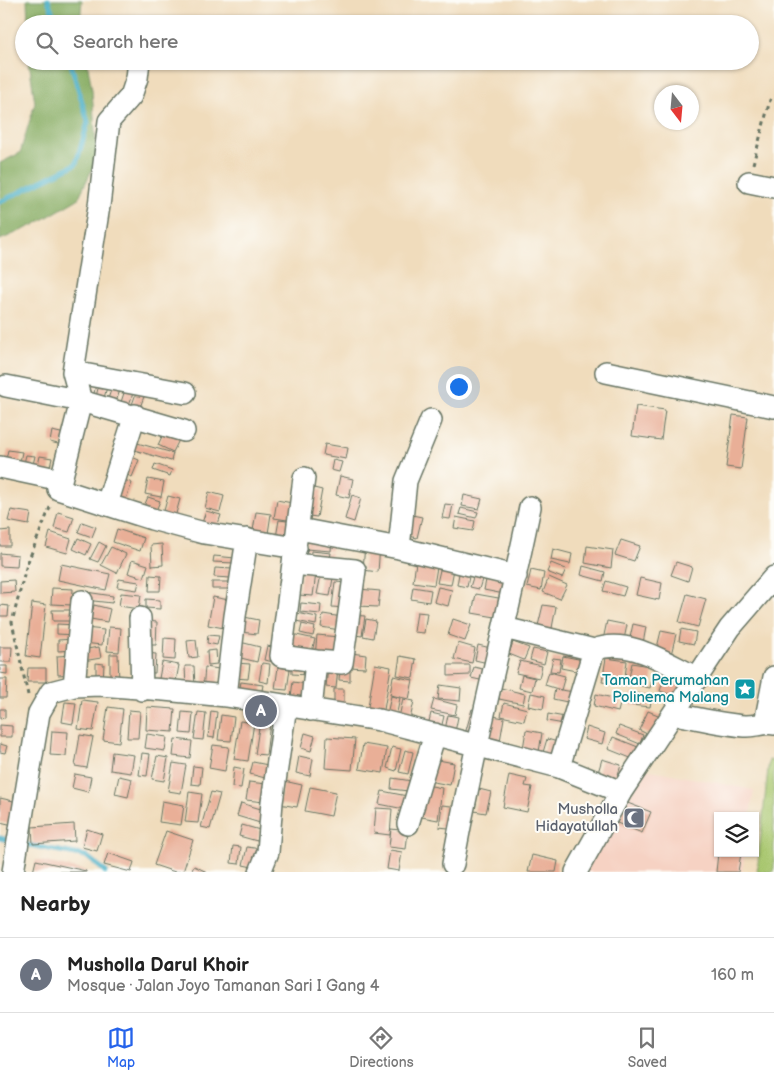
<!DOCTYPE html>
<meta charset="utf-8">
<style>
body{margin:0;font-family:"Balsamiq Sans",sans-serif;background:#f2f2f2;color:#222}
.controls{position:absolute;right:15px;bottom:15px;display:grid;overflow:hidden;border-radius:0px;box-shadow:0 1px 4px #0004}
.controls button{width:45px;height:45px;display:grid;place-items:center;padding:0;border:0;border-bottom:1px solid #e0e0e0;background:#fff;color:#222;font:25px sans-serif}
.compass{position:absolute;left:654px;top:85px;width:45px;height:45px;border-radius:50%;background:#fff;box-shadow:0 1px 4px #0004;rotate:164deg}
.you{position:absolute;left:458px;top:386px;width:18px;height:18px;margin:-12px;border:4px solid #fff;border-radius:50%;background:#1a73e8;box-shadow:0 0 0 8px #1a73e833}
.badge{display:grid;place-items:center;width:32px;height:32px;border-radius:50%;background:#2563eb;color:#fff;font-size:16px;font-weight:700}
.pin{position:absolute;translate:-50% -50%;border:2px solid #fff;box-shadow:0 1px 5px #0006}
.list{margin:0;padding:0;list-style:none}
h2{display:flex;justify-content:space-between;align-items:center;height:65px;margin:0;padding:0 20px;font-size:21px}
h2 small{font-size:16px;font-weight:400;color:#767676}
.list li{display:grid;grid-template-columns:32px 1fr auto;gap:15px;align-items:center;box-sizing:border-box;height:75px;padding:0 20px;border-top:1px solid #e0e0e0}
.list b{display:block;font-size:19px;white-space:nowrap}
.list p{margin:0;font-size:16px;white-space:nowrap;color:#767676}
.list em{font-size:16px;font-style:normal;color:#767676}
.icon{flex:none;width:28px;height:28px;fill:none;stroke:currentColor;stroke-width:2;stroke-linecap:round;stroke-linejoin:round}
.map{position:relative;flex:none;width:774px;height:872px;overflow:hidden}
.search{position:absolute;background:#fff;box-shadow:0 1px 4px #0004;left:15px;right:15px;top:15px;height:55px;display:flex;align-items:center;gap:12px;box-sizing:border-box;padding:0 18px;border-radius:28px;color:#767676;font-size:19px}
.sheet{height:140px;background:#fff}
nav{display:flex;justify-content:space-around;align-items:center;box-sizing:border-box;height:70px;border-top:1px solid #e0e0e0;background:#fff;font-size:14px;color:#767676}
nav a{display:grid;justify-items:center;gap:2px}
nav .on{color:#2563eb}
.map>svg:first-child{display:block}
.built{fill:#f6d2c3}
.green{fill:#a7c66d;stroke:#638250}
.forest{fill:#85ab60;stroke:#52744a}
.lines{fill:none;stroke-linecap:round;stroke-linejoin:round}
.stream{stroke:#46adc5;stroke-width:5}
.building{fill:#e9af97}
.minor-casing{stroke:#687564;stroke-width:24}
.path{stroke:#687564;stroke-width:3;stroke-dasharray:4 4;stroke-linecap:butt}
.minor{stroke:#fff;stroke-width:21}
.labels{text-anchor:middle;stroke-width:4;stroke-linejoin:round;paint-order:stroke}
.culture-label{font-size:15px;fill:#0d838f;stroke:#fdfcf7;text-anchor:end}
.worship-label{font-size:15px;fill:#5b616d;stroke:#fdfcf7;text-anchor:end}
</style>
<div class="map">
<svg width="774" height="872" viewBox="0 0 774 872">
<rect width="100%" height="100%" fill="#fdfcf7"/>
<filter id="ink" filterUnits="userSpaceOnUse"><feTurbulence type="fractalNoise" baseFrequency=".02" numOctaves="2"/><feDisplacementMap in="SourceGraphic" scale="10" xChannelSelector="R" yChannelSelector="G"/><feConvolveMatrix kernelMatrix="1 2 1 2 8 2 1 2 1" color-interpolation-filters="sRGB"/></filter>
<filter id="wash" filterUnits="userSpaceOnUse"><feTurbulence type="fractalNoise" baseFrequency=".0096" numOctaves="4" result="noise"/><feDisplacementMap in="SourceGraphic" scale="20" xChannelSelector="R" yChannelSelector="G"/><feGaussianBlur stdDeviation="1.12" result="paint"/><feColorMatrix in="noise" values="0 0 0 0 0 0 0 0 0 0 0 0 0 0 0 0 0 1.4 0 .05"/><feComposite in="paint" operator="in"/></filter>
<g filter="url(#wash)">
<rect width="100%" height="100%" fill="#f0dcbc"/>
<path class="built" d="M 645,769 L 754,790 L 750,816 L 718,816 L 718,853 L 745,853 L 742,872 L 585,872 Z"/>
<path class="green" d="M 769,760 L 774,761 L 774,872 L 757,872 Z"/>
<path class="forest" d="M 27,0 L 82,0 L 80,24 L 28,24 Z
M 29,61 L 87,61 L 92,90 L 97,159 L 78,199 L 34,225 L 0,240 L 0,163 L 20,153 L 35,103 Z"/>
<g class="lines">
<path class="stream" d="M 48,0 L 57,24
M 0,202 L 76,164 L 88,122 L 70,61
M 0,838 L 12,841
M 23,844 L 86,856 L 106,872"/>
</g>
<g id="blocks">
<path class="building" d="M 87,376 L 97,378 L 93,399 L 83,397 Z
M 100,381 L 108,383 L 103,402 L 95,400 Z
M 114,381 L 122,384 L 116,402 L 108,399 Z
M 126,387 L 134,390 L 128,408 L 120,405 Z
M 138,388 L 146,391 L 138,413 L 130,410 Z
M 636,406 L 665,410 L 661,440 L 632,436 Z
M 733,415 L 748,417 L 741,469 L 726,467 Z
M 165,430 L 180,438 L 173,452 L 158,445 Z
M 52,431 L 65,434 L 62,445 L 50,442 Z
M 130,441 L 173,453 L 171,461 L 128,448 Z
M 325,444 L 348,448 L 346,459 L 323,455 Z
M 8,450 L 22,452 L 19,467 L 5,464 Z
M 26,455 L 35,456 L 32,469 L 23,467 Z
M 127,455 L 139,460 L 132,477 L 120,472 Z
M 40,456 L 52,458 L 49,472 L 37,470 Z
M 333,460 L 342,462 L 339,472 L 331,470 Z
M 155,464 L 172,470 L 170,476 L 153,470 Z
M 340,476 L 353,479 L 349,498 L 336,495 Z
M 120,478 L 132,483 L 123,507 L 111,502 Z
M 148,479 L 164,482 L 161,497 L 145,494 Z
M 314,488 L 322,490 L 317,517 L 309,516 Z
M 209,492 L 224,496 L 220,512 L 205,508 Z
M 352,495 L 361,498 L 354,522 L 345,519 Z
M 464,495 L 482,499 L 479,509 L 462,506 Z
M 168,496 L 180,499 L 174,521 L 162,518 Z
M 148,497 L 160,501 L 153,518 L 141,513 Z
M 277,500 L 297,504 L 294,521 L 274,518 Z
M 445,504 L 453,505 L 450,519 L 442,518 Z
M 461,508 L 478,512 L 476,518 L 459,514 Z
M 11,510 L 31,513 L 29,525 L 8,521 Z
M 206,511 L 221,515 L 215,533 L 200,529 Z
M 58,512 L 74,517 L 69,532 L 54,528 Z
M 256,512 L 271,514 L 267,540 L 252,537 Z
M 407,514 L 422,517 L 417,538 L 402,534 Z
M 456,517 L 475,521 L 473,531 L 454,528 Z
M 279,520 L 295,522 L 291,546 L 275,543 Z
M 82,522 L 96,527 L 92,537 L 78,532 Z
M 117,529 L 144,538 L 140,551 L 113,542 Z
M 10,530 L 10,546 L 0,546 L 0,531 Z
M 50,532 L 71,539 L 67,553 L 46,547 Z
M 307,535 L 332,537 L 331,551 L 306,549 Z
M 78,538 L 91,544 L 86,555 L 73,549 Z
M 621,540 L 640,546 L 634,561 L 615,555 Z
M 99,542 L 106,546 L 98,562 L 90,559 Z
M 162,544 L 163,565 L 152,566 L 151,545 Z
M 365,544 L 380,545 L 378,572 L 363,570 Z
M 587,546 L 613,550 L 611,568 L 585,563 Z
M 111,547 L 126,554 L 117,573 L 101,565 Z
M 553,549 L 572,554 L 570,564 L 551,560 Z
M 311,551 L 331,553 L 329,564 L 310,562 Z
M 0,553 L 18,555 L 17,567 L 0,566 Z
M 214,556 L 235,558 L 234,563 L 213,562 Z
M 417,556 L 437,567 L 434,585 L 413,582 Z
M 132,560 L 148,565 L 144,578 L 128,573 Z
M 442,561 L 455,564 L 451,585 L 437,583 Z
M 676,562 L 692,567 L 688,581 L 671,575 Z
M 551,563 L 566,569 L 562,578 L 547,572 Z
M 61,564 L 110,574 L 106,590 L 58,580 Z
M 583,566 L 605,572 L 603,581 L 581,575 Z
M 215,568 L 232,569 L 231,578 L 214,577 Z
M 460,568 L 470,571 L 467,587 L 457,585 Z
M 322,570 L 334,572 L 330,596 L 317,594 Z
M 531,570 L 544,573 L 541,590 L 527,587 Z
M 302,571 L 316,573 L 313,596 L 298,595 Z
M 475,571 L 484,573 L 479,589 L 470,587 Z
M 150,575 L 161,576 L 160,591 L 149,591 Z
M 487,575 L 507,579 L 504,594 L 484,590 Z
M 549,577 L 567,585 L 560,599 L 543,592 Z
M 640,578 L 662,583 L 659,600 L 636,595 Z
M 119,579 L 139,582 L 137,590 L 117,587 Z
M 14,580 L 15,592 L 0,593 L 0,581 Z
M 606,581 L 626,587 L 623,596 L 603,591 Z
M 212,582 L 232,582 L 231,589 L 212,589 Z
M 335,582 L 348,583 L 345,608 L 332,607 Z
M 413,587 L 431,590 L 429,602 L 411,599 Z
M 438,587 L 452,590 L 448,606 L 434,602 Z
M 52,588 L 73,589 L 72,605 L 51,604 Z
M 359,589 L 380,591 L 378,607 L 358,606 Z
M 86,592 L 113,596 L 112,603 L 85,600 Z
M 121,593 L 141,595 L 139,609 L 119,606 Z
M 476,594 L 504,599 L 501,618 L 472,613 Z
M 687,594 L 706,599 L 698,627 L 679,622 Z
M 213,597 L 229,600 L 224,628 L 208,625 Z
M 146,599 L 160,600 L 160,609 L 146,608 Z
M 32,603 L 46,605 L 40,658 L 26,656 Z
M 301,603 L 321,605 L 320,614 L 300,612 Z
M 0,605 L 9,606 L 8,616 L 0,616 Z
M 94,605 L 110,609 L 107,622 L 91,619 Z
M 543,605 L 556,607 L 551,633 L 537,630 Z
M 52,610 L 73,610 L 73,621 L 53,621 Z
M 417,612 L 427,613 L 424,633 L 414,632 Z
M 297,613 L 317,617 L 316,625 L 296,621 Z
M 323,614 L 342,617 L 340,630 L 321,627 Z
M 351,615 L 365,616 L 362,636 L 348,634 Z
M 244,617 L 259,620 L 257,634 L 241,632 Z
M 366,619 L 376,621 L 373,638 L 363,636 Z
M 453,619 L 471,625 L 465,641 L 448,635 Z
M 146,621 L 157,622 L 156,645 L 145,645 Z
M 607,621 L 627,625 L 623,644 L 603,640 Z
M 57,624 L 76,625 L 75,635 L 57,634 Z
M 302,624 L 315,627 L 313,636 L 300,633 Z
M 633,624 L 646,627 L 642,649 L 628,647 Z
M 109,627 L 121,628 L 119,652 L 107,651 Z
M 85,628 L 104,630 L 102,645 L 83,643 Z
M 681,629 L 696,632 L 694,644 L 679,641 Z
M 661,631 L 676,634 L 670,659 L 655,656 Z
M 292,634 L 315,639 L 312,652 L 289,647 Z
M 208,635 L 219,636 L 217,645 L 207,643 Z
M 317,635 L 339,637 L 337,659 L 315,657 Z
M 164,638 L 176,639 L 175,660 L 163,659 Z
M 74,639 L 74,650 L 58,651 L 58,640 Z
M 196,640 L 198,657 L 189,658 L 187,641 Z
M 240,642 L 260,647 L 257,662 L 237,657 Z
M 513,642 L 529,648 L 524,660 L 509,654 Z
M 458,643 L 475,648 L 472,663 L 454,659 Z
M 478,645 L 495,649 L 492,664 L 475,660 Z
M 267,646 L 276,648 L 274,662 L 264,660 Z
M 0,647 L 12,647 L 11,662 L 0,662 Z
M 99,647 L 101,658 L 83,661 L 81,650 Z
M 533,649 L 547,652 L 544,664 L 530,660 Z
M 216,650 L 217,664 L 208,665 L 207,651 Z
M 145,653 L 156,654 L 155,673 L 144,673 Z
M 351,653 L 366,655 L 365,668 L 350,667 Z
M 110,654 L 118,654 L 119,683 L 110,684 Z
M 74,655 L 75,674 L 58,675 L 57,656 Z
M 400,656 L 416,659 L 413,678 L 397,675 Z
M 563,656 L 588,661 L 586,673 L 561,668 Z
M 553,658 L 561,659 L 559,672 L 550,671 Z
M 606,658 L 627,661 L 624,685 L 602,682 Z
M 520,661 L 542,666 L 539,678 L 516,673 Z
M 162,662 L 179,665 L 175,687 L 158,684 Z
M 96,663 L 104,664 L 103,682 L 96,681 Z
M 236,663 L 250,664 L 248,679 L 234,678 Z
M 262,663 L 270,664 L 268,683 L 259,681 Z
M 632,663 L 654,667 L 650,688 L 628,683 Z
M 375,664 L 391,667 L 383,716 L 367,713 Z
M 448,665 L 470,665 L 470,675 L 448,676 Z
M 0,666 L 7,666 L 7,674 L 0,673 Z
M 185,666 L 194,666 L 195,687 L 186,687 Z
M 292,666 L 308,667 L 308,675 L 292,674 Z
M 205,667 L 219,669 L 216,692 L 203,690 Z
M 278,667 L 290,669 L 287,690 L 275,689 Z
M 328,667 L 338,668 L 336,688 L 326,687 Z
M 474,667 L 491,671 L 489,682 L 471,678 Z
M 28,668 L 46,668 L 46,682 L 27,682 Z
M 340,669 L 350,669 L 350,681 L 339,680 Z
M 549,672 L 565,676 L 561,690 L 545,685 Z
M 522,675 L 535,678 L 532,691 L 519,688 Z
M 665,675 L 683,681 L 678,697 L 660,691 Z
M 393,676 L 413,680 L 409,699 L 390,695 Z
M 0,679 L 7,679 L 6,698 L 0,698 Z
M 241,682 L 263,685 L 260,701 L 238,698 Z
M 293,682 L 307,684 L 304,705 L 290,703 Z
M 440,685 L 461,688 L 460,701 L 438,699 Z
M 501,688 L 525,694 L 523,704 L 499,699 Z
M 334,689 L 344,689 L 344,710 L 334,709 Z
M 555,689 L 574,692 L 572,703 L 553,699 Z
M 531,693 L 545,696 L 543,709 L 528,706 Z
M 632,693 L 652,696 L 650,707 L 631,705 Z
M 596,694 L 621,700 L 618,712 L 594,706 Z
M 391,696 L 400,698 L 395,722 L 386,719 Z
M 403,699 L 414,701 L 409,724 L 398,722 Z
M 434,699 L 457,705 L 455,715 L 431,710 Z
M 82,700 L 98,702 L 93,731 L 78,729 Z
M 65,702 L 76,703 L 73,724 L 62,722 Z
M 504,703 L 527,709 L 524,721 L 501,716 Z
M 108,707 L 123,709 L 119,742 L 103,740 Z
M 147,707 L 175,709 L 173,732 L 146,730 Z
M 0,709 L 5,709 L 5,718 L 0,719 Z
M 472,709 L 478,711 L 472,736 L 465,734 Z
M 129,710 L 140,711 L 138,738 L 127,738 Z
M 211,711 L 217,712 L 214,738 L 208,737 Z
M 648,711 L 663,717 L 653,737 L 639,730 Z
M 182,712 L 193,713 L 191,734 L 180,733 Z
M 198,712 L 206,713 L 203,740 L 194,739 Z
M 431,713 L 444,716 L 440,733 L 427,730 Z
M 548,714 L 565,717 L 564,724 L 547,721 Z
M 221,715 L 234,717 L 231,741 L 218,740 Z
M 448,715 L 458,717 L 454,737 L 444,735 Z
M 493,716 L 504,718 L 499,747 L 488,745 Z
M 240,721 L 254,723 L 248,761 L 234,759 Z
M 260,721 L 270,723 L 266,755 L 255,754 Z
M 0,725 L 12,726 L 12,737 L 0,737 Z
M 619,726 L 643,735 L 640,744 L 616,734 Z
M 587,727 L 605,733 L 602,744 L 584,739 Z
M 526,730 L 542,733 L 538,758 L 522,755 Z
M 52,731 L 68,732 L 66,756 L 50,755 Z
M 305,733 L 315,736 L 311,751 L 301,748 Z
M 147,734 L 167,737 L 165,751 L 145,748 Z
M 80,735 L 93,737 L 87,768 L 75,766 Z
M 327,737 L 355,739 L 352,770 L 325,768 Z
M 613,737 L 638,747 L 633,759 L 608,749 Z
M 175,739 L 192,741 L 190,758 L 173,756 Z
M 547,739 L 561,743 L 555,763 L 541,759 Z
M 0,744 L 7,746 L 5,753 L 0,752 Z
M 363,744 L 387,748 L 383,773 L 359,769 Z
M 213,745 L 229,747 L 225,771 L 209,768 Z
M 392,747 L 401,749 L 396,771 L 387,768 Z
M 405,750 L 413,752 L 408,774 L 399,772 Z
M 112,752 L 134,755 L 131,773 L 110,770 Z
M 142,753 L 150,754 L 147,776 L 139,775 Z
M 157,756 L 168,758 L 164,781 L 152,779 Z
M 299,756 L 313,759 L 310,776 L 296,773 Z
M 433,759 L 454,763 L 450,785 L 428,781 Z
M 602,759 L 621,765 L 616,781 L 597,776 Z
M 253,762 L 268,765 L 265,778 L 250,774 Z
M 173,763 L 186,765 L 181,793 L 168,791 Z
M 193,766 L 202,767 L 200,785 L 191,784 Z
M 234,767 L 244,769 L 241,788 L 232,787 Z
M 75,774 L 91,777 L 88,792 L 72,788 Z
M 509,775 L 527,779 L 525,786 L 532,787 L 527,812 L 503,807 Z
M 119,776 L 132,779 L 128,797 L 115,794 Z
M 392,778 L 419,782 L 417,792 L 391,789 Z
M 284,781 L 302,785 L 297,807 L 279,804 Z
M 249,782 L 266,784 L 264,802 L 246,800 Z
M 421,784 L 442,788 L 438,820 L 416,816 Z
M 310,787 L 336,792 L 331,816 L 305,811 Z
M 479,789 L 491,792 L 486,813 L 474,811 Z
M 382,791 L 412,797 L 409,810 L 379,804 Z
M 189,792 L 202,794 L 198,823 L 185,822 Z
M 211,792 L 220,794 L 210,829 L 201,827 Z
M 0,798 L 18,802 L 13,825 L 0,822 Z
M 162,801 L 184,805 L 181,825 L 159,822 Z
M 625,802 L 651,812 L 642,833 L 617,823 Z
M 241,803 L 264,810 L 260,823 L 237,816 Z
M 442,805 L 460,807 L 457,829 L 439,827 Z
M 376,808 L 392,809 L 390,835 L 374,833 Z
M 74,824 L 75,841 L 33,844 L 32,827 Z
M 242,825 L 260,830 L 257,841 L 239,836 Z
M 87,829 L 102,834 L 97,851 L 82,847 Z
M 391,829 L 408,831 L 406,849 L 389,847 Z
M 166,831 L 193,840 L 183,872 L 175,872 L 154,865 Z
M 233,846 L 241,847 L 239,864 L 231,863 Z
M 247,847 L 261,849 L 257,868 L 243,865 Z
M 390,850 L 402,852 L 399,871 L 387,869 Z
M 108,853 L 134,862 L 131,872 L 104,865 Z
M 718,853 L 741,853 L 738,872 L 716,872 Z
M 532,855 L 558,861 L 556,872 L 528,872 Z
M 36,860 L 86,871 L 86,872 L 33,872 Z
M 194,866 L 207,872 L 191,872 Z"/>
</g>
</g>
<g filter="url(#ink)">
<use href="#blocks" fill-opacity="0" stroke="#687564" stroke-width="1"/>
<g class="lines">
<g class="minor-casing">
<path id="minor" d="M 749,182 L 774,187
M 73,372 L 185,393
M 606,372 L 774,407
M 6,386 L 81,401 L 184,431
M 0,467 L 61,480 L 58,489 L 152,519 L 204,533 L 296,548
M 304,478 L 281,656 L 316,661
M 61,480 L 81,401 L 73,372 L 99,206 L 109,121 L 131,96 L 137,78 L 139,61
M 107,504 L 135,415
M 299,529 L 399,548 L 516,576
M 399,548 L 406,481 L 431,420
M 293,564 L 355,570 L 342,663 L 316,661 L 311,710
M 140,618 L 142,690
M 504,628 L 594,650
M 594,650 C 628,636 667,664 698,678
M 74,686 L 82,601
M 226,696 L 235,616 L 247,539
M 674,714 C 697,718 720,724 744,726 C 755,727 763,722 774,724
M 765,723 L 774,677
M 559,767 L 594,650
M 408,824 L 435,734
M 453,864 C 474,744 506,626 530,507
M 13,872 L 39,713 L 51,692 L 74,686 L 100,685 L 164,690 L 226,696 L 379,720 L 559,767 L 621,792
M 260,872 L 268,852 L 272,802 L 286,706
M 576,872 L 621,792 L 730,628 L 774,577"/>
</g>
<path class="path" d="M 753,164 L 770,100 L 774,102
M 28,695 L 12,622 L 27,564 L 51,505"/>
<use href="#minor" class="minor"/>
</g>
</g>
<defs>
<g id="sight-square" transform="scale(1.125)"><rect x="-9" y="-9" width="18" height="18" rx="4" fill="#0f9aa8" stroke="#fdfcf7"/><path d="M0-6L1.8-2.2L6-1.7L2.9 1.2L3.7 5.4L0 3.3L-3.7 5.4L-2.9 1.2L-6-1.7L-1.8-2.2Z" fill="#fff"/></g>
<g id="mosque-square" transform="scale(1.125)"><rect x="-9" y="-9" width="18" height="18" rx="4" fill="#6b7280" stroke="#fdfcf7"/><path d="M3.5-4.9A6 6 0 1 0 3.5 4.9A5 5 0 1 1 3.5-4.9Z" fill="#fff"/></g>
</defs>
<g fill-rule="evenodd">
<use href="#sight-square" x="745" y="689"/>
<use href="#mosque-square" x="634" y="818"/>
</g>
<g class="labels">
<g class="culture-label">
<text x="729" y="685">Taman Perumahan<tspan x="729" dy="17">Polinema Malang</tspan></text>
</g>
<g class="worship-label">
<text x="618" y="814">Musholla<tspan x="618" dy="17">Hidayatullah</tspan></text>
</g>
</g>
</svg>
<div class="controls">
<button><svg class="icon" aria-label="layers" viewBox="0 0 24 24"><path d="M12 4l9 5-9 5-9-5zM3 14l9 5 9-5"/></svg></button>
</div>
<svg class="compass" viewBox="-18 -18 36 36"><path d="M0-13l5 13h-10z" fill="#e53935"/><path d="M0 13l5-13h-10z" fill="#767676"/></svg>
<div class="you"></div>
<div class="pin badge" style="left:261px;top:711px;background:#6b7280">A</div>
<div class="search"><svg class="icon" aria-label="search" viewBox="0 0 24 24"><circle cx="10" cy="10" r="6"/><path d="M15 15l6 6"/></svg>Search here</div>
</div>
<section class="sheet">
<h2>Nearby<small></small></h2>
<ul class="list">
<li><span class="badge" style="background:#6b7280">A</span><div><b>Musholla Darul Khoir</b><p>Mosque · Jalan Joyo Tamanan Sari I Gang 4</p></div><em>160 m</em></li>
</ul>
</section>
<nav>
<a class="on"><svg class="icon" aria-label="map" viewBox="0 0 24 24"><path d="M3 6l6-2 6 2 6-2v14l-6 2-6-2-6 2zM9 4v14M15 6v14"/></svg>Map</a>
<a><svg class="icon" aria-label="directions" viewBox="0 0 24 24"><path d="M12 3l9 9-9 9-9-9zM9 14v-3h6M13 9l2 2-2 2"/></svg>Directions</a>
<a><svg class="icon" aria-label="saved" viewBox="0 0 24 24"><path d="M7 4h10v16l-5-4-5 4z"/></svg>Saved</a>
</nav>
